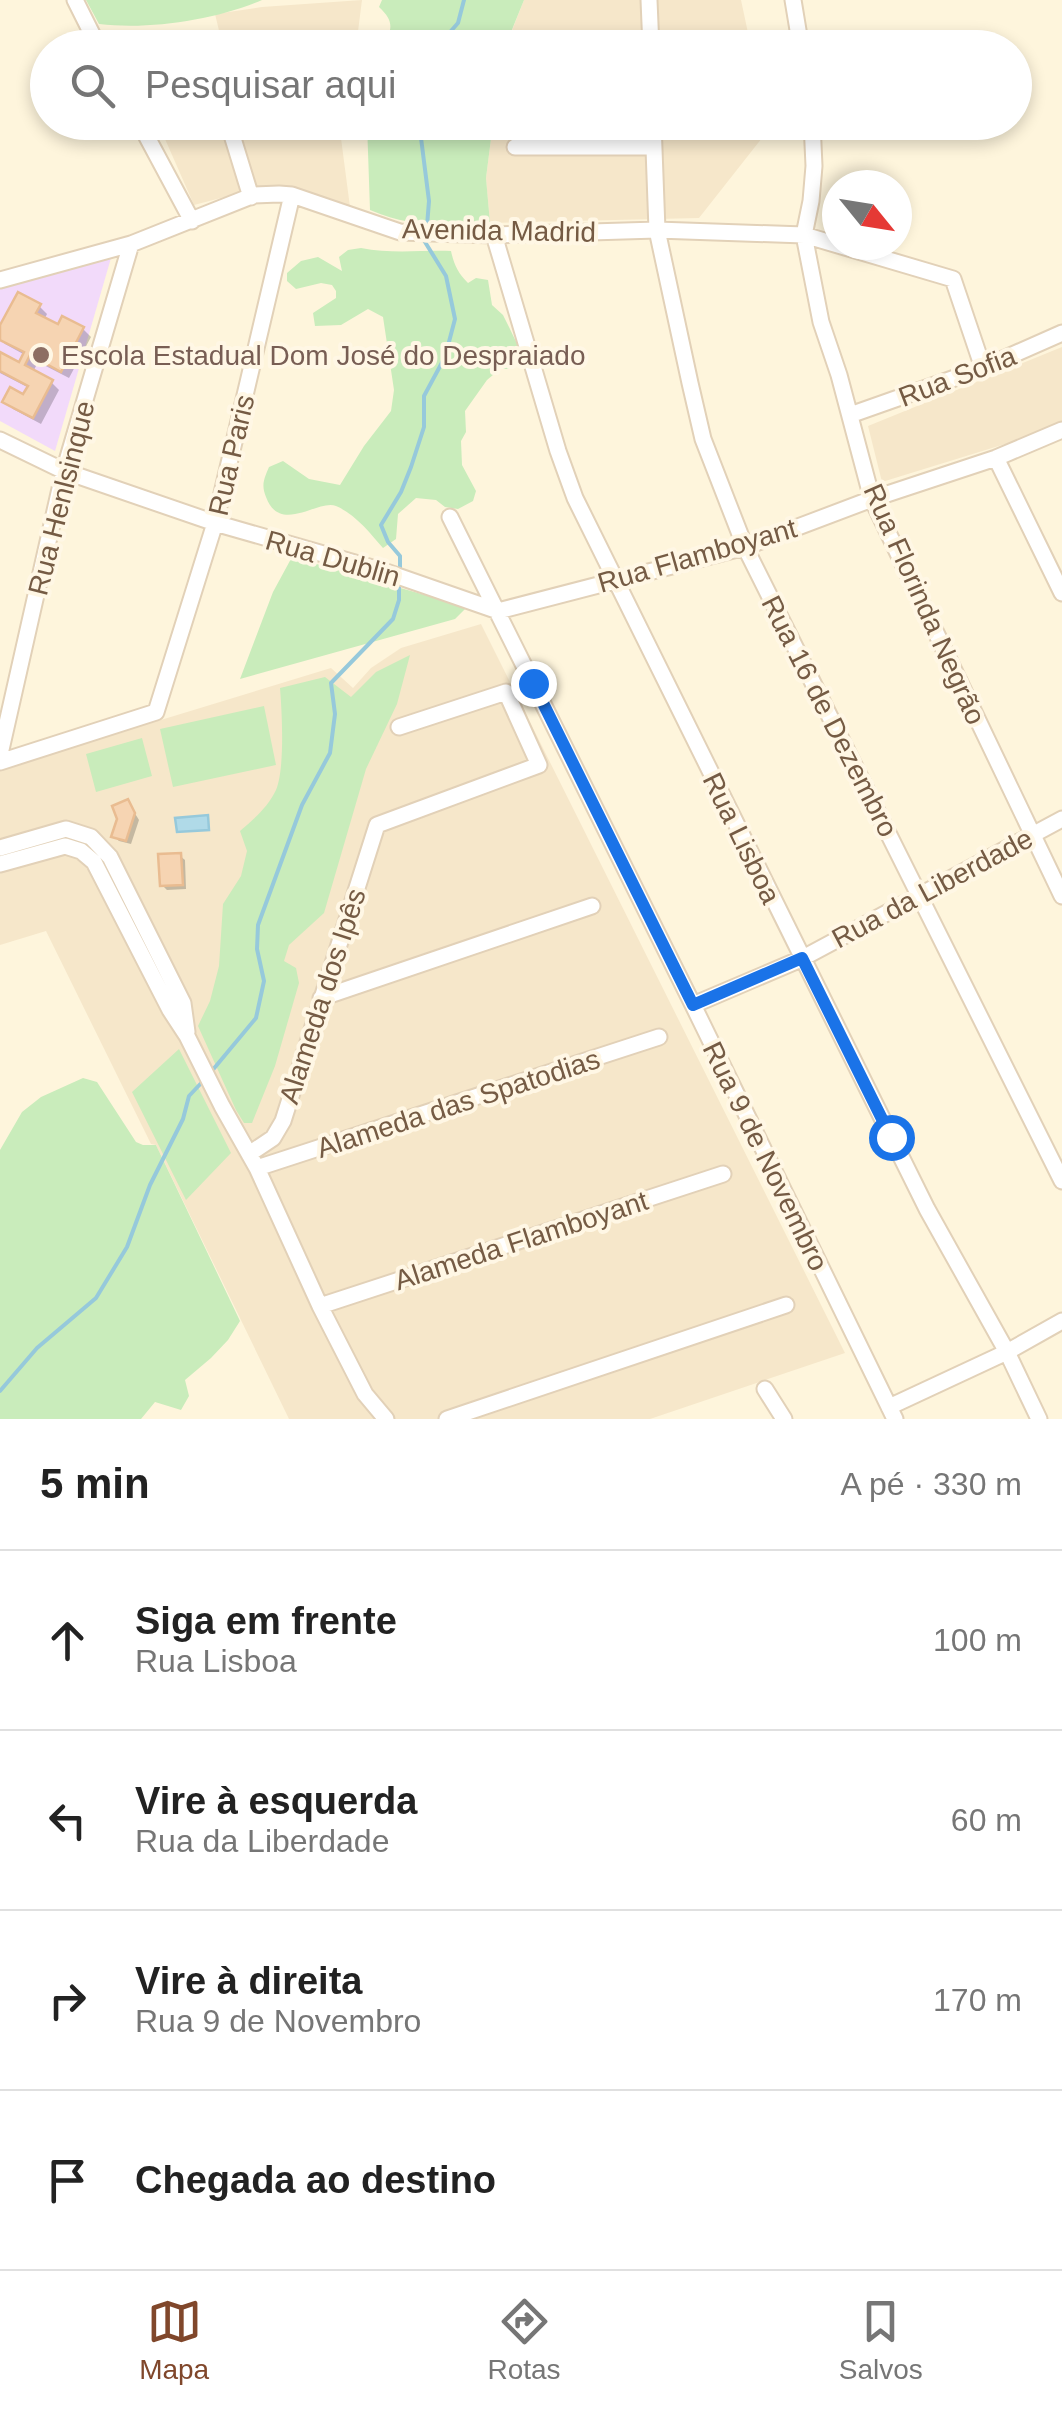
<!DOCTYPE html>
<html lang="pt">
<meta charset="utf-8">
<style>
body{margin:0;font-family:Arial,sans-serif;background:#f2f2f2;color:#222}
.compass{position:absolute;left:822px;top:170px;width:90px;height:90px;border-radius:50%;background:#fff;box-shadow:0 5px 15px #0003;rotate:120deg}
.stop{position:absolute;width:30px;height:30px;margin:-22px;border:8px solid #1a73e8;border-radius:50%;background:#fff}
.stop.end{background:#1a73e8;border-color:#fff;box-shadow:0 2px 10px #0008}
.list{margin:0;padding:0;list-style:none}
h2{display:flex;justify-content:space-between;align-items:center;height:130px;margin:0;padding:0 40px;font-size:42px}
h2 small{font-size:32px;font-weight:400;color:#767676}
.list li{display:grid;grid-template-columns:65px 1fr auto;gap:30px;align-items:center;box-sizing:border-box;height:180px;padding:0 40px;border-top:2px solid #e0e0e0}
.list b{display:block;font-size:38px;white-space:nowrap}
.list p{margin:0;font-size:32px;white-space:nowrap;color:#767676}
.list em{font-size:32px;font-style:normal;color:#767676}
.icon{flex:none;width:55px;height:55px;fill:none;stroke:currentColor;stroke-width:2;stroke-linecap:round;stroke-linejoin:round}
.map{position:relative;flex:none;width:1062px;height:1419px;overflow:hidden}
.search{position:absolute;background:#fff;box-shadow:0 5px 15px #0003;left:30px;right:30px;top:30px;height:110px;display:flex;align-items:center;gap:25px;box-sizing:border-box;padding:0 35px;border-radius:55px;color:#767676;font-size:38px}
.sheet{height:850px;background:#fff}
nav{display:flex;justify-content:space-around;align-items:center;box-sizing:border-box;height:140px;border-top:2px solid #e0e0e0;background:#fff;font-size:28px;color:#767676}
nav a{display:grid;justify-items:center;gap:5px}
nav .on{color:#80472b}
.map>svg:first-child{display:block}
.residential{fill:#f6e7ca}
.education{fill:#f2dafa}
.green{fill:#c9ecbb}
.water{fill:#b0dae8;stroke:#96c9db;stroke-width:2.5}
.shadow{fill:#0003}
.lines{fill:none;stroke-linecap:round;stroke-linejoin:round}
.stream{stroke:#96c9db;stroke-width:4}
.building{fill:#f6d4b2;stroke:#e9bc91;stroke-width:2.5}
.minor-casing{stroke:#e2d1b8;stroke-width:19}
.minor{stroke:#fff;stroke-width:15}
.route{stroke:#1a73e8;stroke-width:12}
.education-dot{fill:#8d6e63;stroke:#fff7e5;stroke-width:4}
.labels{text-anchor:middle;stroke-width:8;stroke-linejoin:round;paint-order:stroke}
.street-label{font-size:28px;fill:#755b44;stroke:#fff7e5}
.education-label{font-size:28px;fill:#785e54;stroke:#fff7e5;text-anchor:start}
</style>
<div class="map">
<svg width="1062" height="1419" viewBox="0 0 1062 1419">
<rect width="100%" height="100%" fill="#fef5dc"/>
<path class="residential" d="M 362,0 L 356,47 L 223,47 L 215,14 L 262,7 Z
M 524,0 L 741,0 L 751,47 L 505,48 Z
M 158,123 L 339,123 L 350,207 L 284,186 L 259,188 L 194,205 Z
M 493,123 L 760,123 L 762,138 L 699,218 L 490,223 L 486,178 Z
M 1062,347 L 1062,422 L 1031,436 L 882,482 L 868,426 Z
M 481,624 L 845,1353 L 650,1419 L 289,1419 L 156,1145 L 151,1144 L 46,931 L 0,945 L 0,769 L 331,668 L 353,688 L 371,668 L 401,648 Z"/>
<path class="education" d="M 111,258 L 55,451 L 0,421 L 0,289 Z"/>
<path class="green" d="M 86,0 L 262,0 C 215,20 150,30 99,24 Z
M 382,0 L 524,0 L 505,47 L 383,48 C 392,29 395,22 379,7 Z
M 367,123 L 493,123 L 486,178 L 490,223 C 442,224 415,229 370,210 Z
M 361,248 C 391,254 421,250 451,251 C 454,265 458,273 468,283 L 476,278 L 488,280 L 492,305 L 503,315 L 509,327 L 520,350 L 520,358 L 511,369 L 500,369 L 487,380 L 465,411 L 466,432 L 461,441 L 462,465 L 476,491 L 473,501 L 458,509 L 445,507 L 436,500 L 416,498 L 398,514 L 396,539 L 383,548 C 370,533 355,514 336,506 C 318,499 280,535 266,497 C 261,485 264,479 269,467 L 283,461 L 309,479 L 340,485 L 364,446 L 391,411 L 394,390 L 383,317 L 368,309 L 341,325 L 315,326 L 313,313 L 336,298 L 336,291 L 332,285 L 321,283 L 296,289 L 287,281 L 287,273 L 301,261 L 318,257 L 342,271 L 339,257 L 348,250 Z
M 292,557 L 467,607 L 455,619 L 240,679 L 273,592 Z
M 410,655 L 397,704 L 366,769 L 324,913 L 289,945 L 284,961 L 296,968 L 299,983 L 275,1066 L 252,1123 L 244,1123 L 236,1110 L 198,1026 L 210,1001 L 219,966 L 223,904 L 241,876 L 247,851 L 240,831 C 254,819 268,807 276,790 C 285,769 282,712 280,688 L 325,677 L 351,697 L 376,672 Z
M 264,706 L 276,765 L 173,787 L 160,729 Z
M 142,738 L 152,776 L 96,792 L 86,754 Z
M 179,1049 L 231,1153 L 186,1200 L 132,1092 Z
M 83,1078 L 97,1082 L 136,1142 L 143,1145 L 156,1145 L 240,1321 L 228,1340 L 211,1358 L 185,1380 L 189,1396 L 181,1410 L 155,1402 L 141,1419 L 0,1419 L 0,1150 L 22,1112 L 41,1097 Z"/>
<path class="water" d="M 208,815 L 209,830 L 177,832 L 175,818 Z"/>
<path class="shadow" d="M 39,306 L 47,314 L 44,320 L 59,327 L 63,319 L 83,329 L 91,337 L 69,378 L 38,362 L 33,372 L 51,382 L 59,390 L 41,424 L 13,409 L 5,401 L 24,398 L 29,388 L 0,373 L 0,354 L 20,365 L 25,355 L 5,344 L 0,339 L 0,331 Z
M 128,802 L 139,820 L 131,844 L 119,841 L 114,836 Z
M 180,856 L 185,860 L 186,889 L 167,890 L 162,885 Z"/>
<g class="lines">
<path class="stream" d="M 436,48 L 458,23 L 464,0
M 419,122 L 429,201 L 427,226
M 400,572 L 400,556 L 388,542 L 381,525 L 401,492 L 411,467 L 424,427 L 424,396 L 445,357 L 455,319 L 446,276 L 425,242 L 426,235
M 211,1072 L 256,1018 L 264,981 L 257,949 L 258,925 L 302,805 L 330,753 L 335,714 L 331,683 L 393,619 L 399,600 L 399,581
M 0,1391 L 37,1348 L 96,1298 L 127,1247 L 150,1185 L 183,1119 L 189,1096 L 205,1079"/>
</g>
<path class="building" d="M 18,292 L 41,304 L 36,313 L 58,324 L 62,316 L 84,327 L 61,372 L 30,355 L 25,365 L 53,380 L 33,418 L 2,402 L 10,387 L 23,394 L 28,386 L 0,371 L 0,352 L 19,362 L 24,352 L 0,340 L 0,325 Z
M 128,799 L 135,813 L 126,841 L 111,837 L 117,819 L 112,806 Z
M 181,853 L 183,885 L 160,886 L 158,854 Z"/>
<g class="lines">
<g class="minor-casing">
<path id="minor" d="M 75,0 L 99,48
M 649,0 L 651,48
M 793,0 L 801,48
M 139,122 L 192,221
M 228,122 L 251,197
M 653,122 L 657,230 L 690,383 L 703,439 L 745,547 L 1062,1181
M 812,122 L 814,166 L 811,201 L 804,235 L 821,322 L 839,375 L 872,499 L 1062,896
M 515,147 L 654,147
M 494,235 L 558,451 L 575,498 L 927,1209 L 1007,1352 L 1039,1419
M 0,280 L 131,244 L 254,195 L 279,194 L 292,195 L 400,232 L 494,235 L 657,230 L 804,235 L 953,279 L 983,368
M 850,415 L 983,368 L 1062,333
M 0,440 L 64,471 L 215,523 L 386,572 L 498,611
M 996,458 L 1062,593
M 450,517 L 693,1005 L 895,1419
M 498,611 L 745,547 L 872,499 L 996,458 L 1062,430
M 0,754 L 64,471 L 131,244
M 0,762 L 156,712 L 215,523 L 292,195
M 0,848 L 66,829 L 91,837 L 110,857 L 183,1003 L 187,1032
M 0,864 L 65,846 L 81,851 L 94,862 L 170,1010 L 187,1036 L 222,1106 L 257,1168 L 320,1306 L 365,1394 L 386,1419
M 321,998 L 592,906
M 693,1005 L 801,959 L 1062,819
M 249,1154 L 273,1138 L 283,1121 L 377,825 L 539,765 L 506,692 L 399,727
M 257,1168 L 659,1037
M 320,1306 L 723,1174
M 765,1389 L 784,1419
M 889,1407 L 1007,1352 L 1062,1321
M 447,1419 L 786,1305"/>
</g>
<use href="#minor" class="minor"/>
</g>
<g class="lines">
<path class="route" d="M 533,683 L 693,1005 L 802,958 L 891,1137"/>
</g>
<circle class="education-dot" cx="41" cy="355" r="10"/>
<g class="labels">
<g class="street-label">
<text transform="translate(499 230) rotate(1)" y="10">Avenida Madrid</text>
<text transform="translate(957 376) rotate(-21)" y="10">Rua Sofia</text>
<text transform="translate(231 455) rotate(-77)" y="10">Rua Paris</text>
<text transform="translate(61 498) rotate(-76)" y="10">Rua Henlsinque</text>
<text transform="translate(697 555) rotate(-16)" y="10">Rua Flamboyant</text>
<text transform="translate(333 558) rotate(16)" y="10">Rua Dublin</text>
<text transform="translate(925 604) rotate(66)" y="10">Rua Florinda Negrão</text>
<text transform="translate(830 716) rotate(63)" y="10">Rua 16 de Dezembro</text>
<text transform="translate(742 838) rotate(64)" y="10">Rua Lisboa</text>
<text transform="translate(932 888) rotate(-28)" y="10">Rua da Liberdade</text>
<text transform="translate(322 996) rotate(-72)" y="10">Alameda dos Ipês</text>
<text transform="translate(458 1103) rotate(-18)" y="10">Alameda das Spatodias</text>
<text transform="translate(766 1156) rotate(64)" y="10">Rua 9 de Novembro</text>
<text transform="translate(521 1240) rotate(-18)" y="10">Alameda Flamboyant</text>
</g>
<g class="education-label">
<text x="61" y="365">Escola Estadual Dom José do Despraiado</text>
</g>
</g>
</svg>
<svg class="compass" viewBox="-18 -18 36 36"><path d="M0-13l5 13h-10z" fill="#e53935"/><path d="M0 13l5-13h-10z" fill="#767676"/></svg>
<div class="stop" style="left:891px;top:1137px"></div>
<div class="stop end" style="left:533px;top:683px"></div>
<div class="search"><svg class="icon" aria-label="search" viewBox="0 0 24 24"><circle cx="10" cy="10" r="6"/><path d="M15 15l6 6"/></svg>Pesquisar aqui</div>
</div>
<section class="sheet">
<h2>5 min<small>A pé · 330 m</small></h2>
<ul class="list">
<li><svg class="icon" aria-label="ahead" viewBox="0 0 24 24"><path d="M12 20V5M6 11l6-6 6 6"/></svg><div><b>Siga em frente</b><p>Rua Lisboa</p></div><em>100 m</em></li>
<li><svg class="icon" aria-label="left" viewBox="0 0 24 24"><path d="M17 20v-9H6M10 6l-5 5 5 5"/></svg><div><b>Vire à esquerda</b><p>Rua da Liberdade</p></div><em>60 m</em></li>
<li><svg class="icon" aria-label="right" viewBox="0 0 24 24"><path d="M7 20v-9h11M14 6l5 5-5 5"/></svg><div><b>Vire à direita</b><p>Rua 9 de Novembro</p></div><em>170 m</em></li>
<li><svg class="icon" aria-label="arrive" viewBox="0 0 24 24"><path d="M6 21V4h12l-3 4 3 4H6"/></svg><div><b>Chegada ao destino</b></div></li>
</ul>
</section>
<nav>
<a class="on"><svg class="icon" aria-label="map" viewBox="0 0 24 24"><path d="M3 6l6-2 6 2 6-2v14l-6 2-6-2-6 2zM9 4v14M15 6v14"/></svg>Mapa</a>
<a><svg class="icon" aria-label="directions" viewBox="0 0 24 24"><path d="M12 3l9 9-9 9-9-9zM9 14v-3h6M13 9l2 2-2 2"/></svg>Rotas</a>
<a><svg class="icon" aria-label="saved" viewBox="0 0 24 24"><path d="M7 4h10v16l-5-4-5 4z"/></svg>Salvos</a>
</nav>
